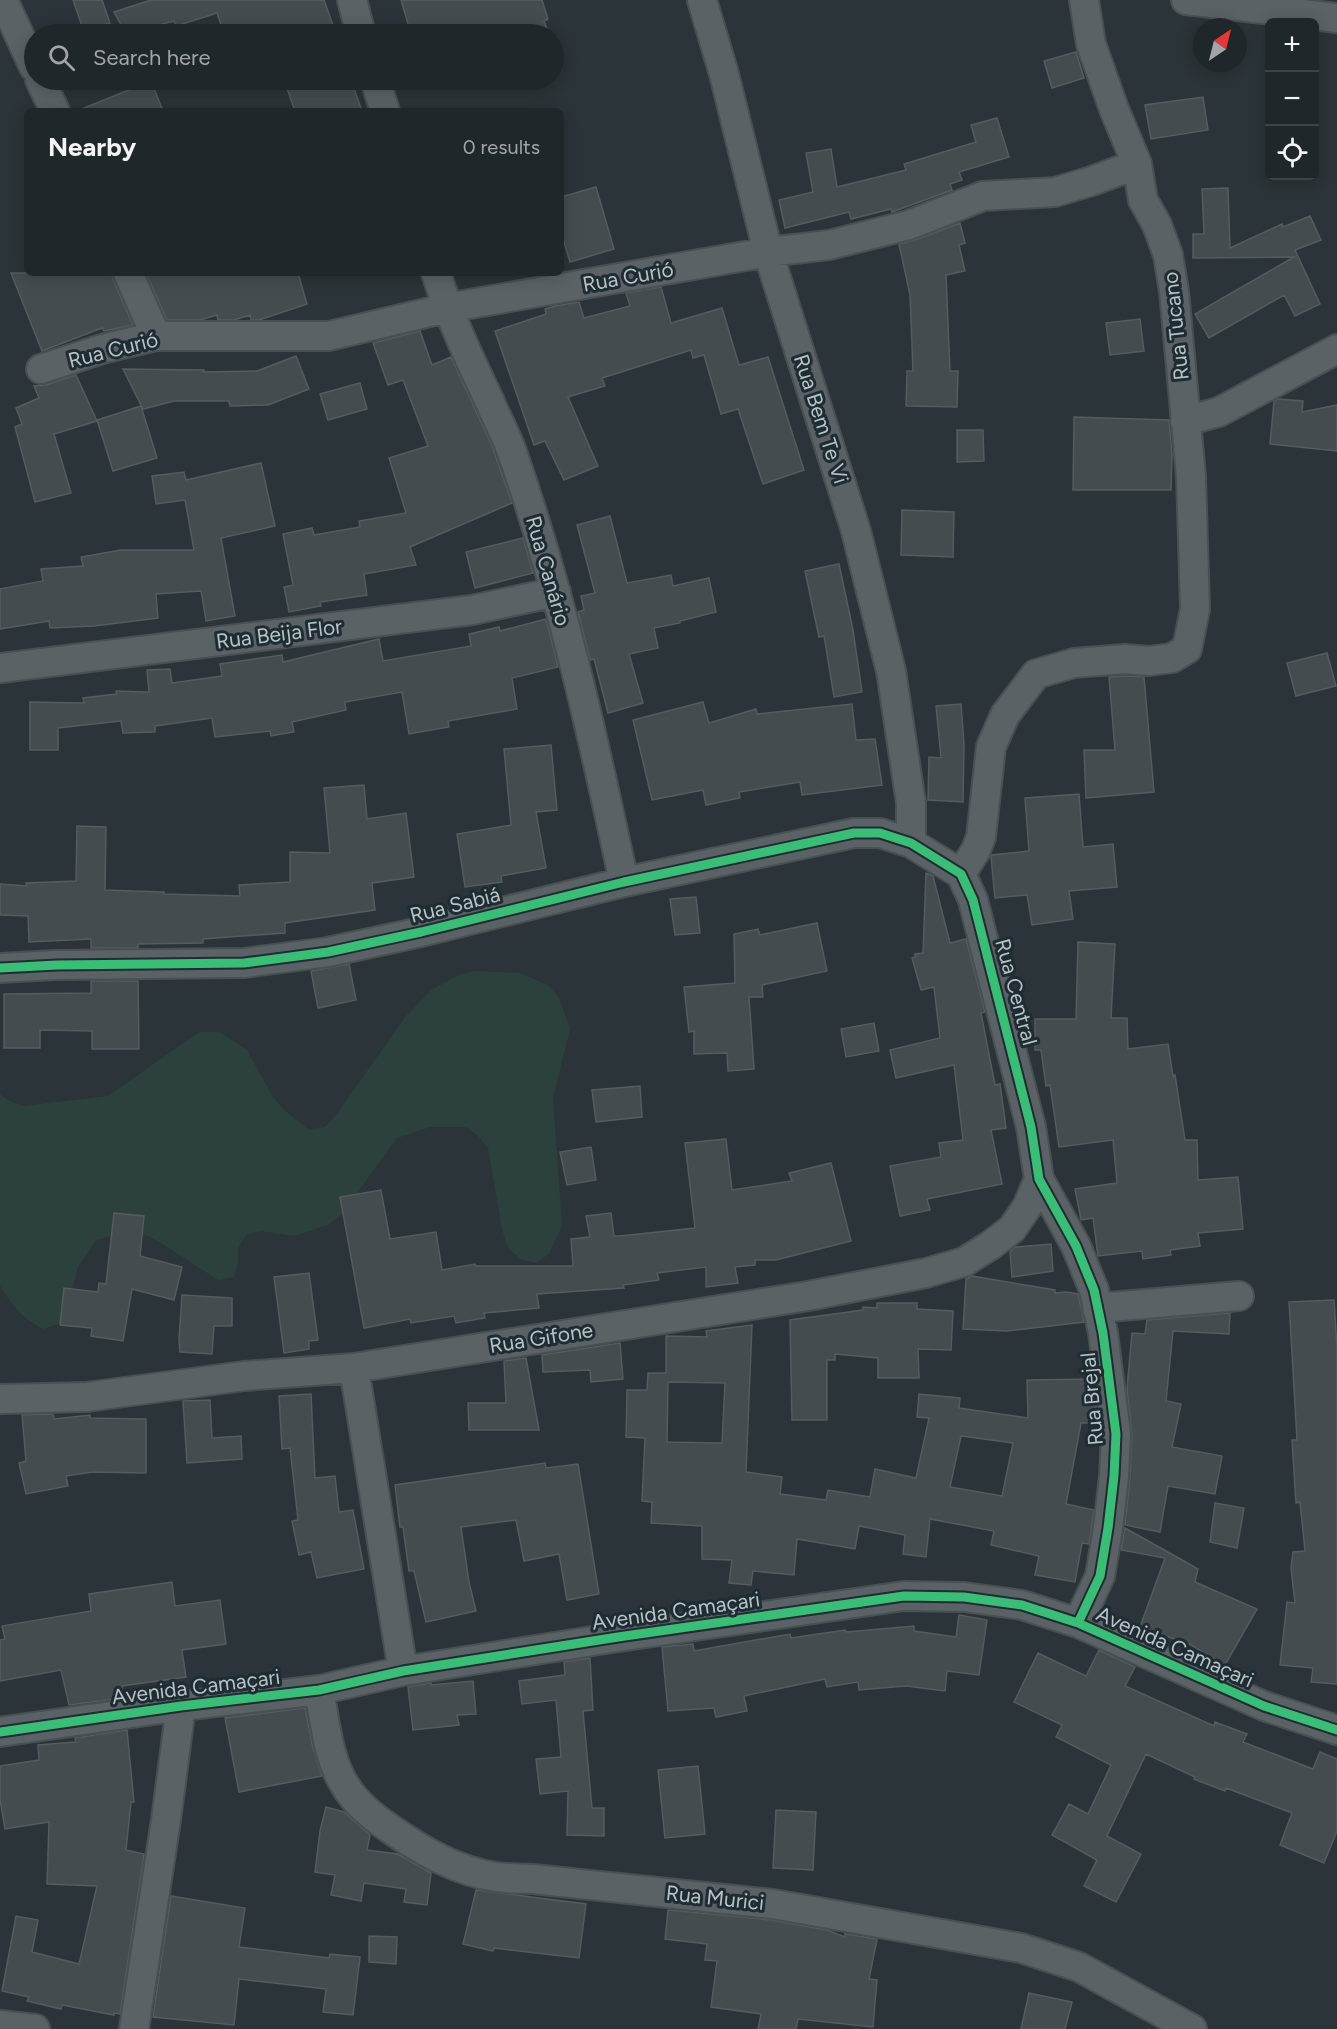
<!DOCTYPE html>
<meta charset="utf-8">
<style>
body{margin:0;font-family:Figtree,sans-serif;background:#2d3336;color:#f1f3f6}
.controls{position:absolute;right:18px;top:18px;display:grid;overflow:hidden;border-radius:9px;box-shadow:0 3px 15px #0003}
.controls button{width:54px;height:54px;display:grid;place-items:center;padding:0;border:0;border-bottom:2px solid #3d4447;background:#20272a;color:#f1f3f6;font:30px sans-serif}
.compass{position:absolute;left:1193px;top:18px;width:54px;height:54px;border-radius:50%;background:#20272a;box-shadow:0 3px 15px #0003;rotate:35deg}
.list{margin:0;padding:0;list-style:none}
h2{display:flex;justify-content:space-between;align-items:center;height:78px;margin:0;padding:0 24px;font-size:26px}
h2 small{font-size:20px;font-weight:400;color:#a2a5a8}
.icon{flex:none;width:33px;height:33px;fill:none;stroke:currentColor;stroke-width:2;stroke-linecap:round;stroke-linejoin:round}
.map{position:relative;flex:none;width:1337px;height:2029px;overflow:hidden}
.search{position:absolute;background:#20272a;box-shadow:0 3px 15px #0003;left:24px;top:24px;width:540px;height:66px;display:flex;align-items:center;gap:15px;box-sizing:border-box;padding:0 21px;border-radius:33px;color:#a2a5a8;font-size:22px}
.panel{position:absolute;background:#20272a;box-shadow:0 3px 15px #0003;left:24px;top:108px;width:540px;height:168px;border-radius:9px}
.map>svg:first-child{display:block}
.green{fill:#2c413d}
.building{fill:#454c4f;stroke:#535c5f;stroke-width:1.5;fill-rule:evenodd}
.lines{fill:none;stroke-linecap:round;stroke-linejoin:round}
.minor-casing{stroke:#495053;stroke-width:32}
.minor{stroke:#5b6266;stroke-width:28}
.cycleway-casing{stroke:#1f2c32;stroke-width:13}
.cycleway{stroke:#3abd76;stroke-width:9}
.labels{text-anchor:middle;stroke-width:6;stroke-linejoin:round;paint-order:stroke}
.street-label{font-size:21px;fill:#b6c2c8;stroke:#1f2c32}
</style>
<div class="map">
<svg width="1337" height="2029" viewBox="0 0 1337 2029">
<rect width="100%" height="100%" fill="#2b3438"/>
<path class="green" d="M 475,971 L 520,973 L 548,985 L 559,998 L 570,1029 L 553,1098 L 562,1226 L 549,1254 L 536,1263 L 520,1259 L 508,1248 L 502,1230 L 488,1148 L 478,1136 L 466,1127 L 430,1127 L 397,1138 L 341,1215 L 328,1225 L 294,1236 L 261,1231 L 246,1235 L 238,1248 L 238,1262 L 234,1277 L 218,1280 L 158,1241 L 143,1234 L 127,1231 L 96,1240 L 78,1267 L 66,1311 L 59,1324 L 43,1329 C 20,1316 14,1308 0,1286 L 0,1094 L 8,1100 L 23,1106 L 108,1096 L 199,1032 L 219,1032 L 247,1050 L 273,1097 L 284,1110 L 309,1130 L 325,1127 L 336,1115 L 406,1016 L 431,990 L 459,975 Z"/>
<path class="building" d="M 73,0 L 102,0 L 110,23 L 84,32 Z
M 151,0 L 324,0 L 336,34 L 224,34 L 217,13 L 176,26 L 174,21 L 126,34 L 114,12 Z
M 401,0 L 542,0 L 548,19 L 544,21 L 549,34 L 411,34 Z
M 1076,52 L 1084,78 L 1052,88 L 1044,61 Z
M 284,80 L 351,80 L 362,111 L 295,111 Z
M 151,81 L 163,111 L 79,111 L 79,110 Z
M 1203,97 L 1208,130 L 1151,139 L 1145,105 Z
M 997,118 L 1009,157 L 959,172 L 962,180 L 950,184 L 952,190 L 892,212 L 891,209 L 851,219 L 849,212 L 785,228 L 779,200 L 813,192 L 806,153 L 831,149 L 837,187 L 906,170 L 904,164 L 976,142 L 971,125 Z
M 596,187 L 614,249 L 570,262 L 561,232 L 561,197 Z
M 1228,188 L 1230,248 L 1282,224 L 1283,227 L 1310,216 L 1321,240 L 1295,250 L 1320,304 L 1295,316 L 1284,295 L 1209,338 L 1195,314 L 1294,257 L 1193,258 L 1193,234 L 1204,234 L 1202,189 Z
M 960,223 L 965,243 L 959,245 L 965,271 L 946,275 L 950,371 L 958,371 L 957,407 L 906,406 L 907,371 L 913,371 L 910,295 L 899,244 L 915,240 Z
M 11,273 L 112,273 L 113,280 L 133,325 L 104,331 L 102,328 L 42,351 Z
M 146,273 L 298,273 L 307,304 L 259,320 L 251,320 L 250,315 L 234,320 L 218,320 L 217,315 L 200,320 L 167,320 Z
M 661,287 L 671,323 L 722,308 L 739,365 L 768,357 L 804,470 L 763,484 L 738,409 L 721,414 L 704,355 L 693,358 L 691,350 L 602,378 L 605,386 L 568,397 L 598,466 L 564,480 L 545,441 L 534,445 L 495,331 L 546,314 L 545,309 L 555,306 L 579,302 L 584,318 L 630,306 L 626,293 Z
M 1140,319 L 1144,351 L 1110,355 L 1106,323 Z
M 420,331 L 432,365 L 451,357 L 492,446 L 512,503 L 410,547 L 416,565 L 364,574 L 367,595 L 320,602 L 321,606 L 289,612 L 284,587 L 293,585 L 283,534 L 312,528 L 314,535 L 360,527 L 359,521 L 406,513 L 389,458 L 428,446 L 403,380 L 388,385 L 373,343 Z
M 296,356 L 309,389 L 268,405 L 230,406 L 229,401 L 174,401 L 143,409 L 123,369 L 204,370 L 204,372 L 257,371 Z
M 76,375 L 97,421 L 54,434 L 71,493 L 35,502 L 15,427 L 22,424 L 16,408 L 39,398 L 34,386 L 46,385 Z
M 360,383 L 367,409 L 328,420 L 320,394 Z
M 1278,399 L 1303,401 L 1302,412 L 1337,405 L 1337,451 L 1270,444 L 1274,401 Z
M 141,406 L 157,458 L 113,471 L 97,420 Z
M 1074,417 L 1169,420 L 1172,454 L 1171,490 L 1073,490 Z
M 957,430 L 983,430 L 984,461 L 957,462 Z
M 261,463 L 275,526 L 221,538 L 235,616 L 206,621 L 201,591 L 156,594 L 158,618 L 94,626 L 50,628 L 49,621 L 0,629 L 0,589 L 43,581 L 41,569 L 83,566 L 81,557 L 121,550 L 194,550 L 185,500 L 156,504 L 152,476 L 184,472 L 186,480 Z
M 902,510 L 954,512 L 953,557 L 901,555 Z
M 610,516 L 627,583 L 671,575 L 673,586 L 709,578 L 716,612 L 680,621 L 680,623 L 654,628 L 658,648 L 629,654 L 643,703 L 608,713 L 594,659 L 590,660 L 578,612 L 584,610 L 581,596 L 595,593 L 577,525 Z
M 523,538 L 533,573 L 475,588 L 466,552 Z
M 839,564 L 853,630 L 862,692 L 834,697 L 824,636 L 819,637 L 805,571 Z
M 546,619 L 558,667 L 512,678 L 517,709 L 448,721 L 449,727 L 409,734 L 402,692 L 345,702 L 346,710 L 292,722 L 294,732 L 271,736 L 270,731 L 215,737 L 212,718 L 155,726 L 155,732 L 123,733 L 121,721 L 58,728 L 58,750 L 30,750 L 30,702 L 84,703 L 83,698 L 117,694 L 116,691 L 149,692 L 147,670 L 170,669 L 172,683 L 222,676 L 220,664 L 282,655 L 283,662 L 379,639 L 383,661 L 471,646 L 469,634 L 499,627 L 500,631 Z
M 1327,653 L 1336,686 L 1296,696 L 1287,663 Z
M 1125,676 L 1144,677 L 1154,792 L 1086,798 L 1084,750 L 1115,750 L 1109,677 Z
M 703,702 L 709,723 L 756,709 L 757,714 L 852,704 L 856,740 L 875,739 L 882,785 L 802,795 L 800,782 L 739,792 L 740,798 L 706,805 L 703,790 L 652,800 L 633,720 Z
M 961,704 L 964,744 L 963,802 L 928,800 L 929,757 L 941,758 L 936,706 Z
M 551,745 L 557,810 L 536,812 L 546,868 L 501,876 L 502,882 L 465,887 L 457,834 L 511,825 L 504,749 Z
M 364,785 L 367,819 L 406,813 L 414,877 L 372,883 L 375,910 L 285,923 L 285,933 L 203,939 L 203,943 L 138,944 L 138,948 L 91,948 L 91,939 L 29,942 L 28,916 L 0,915 L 0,884 L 27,886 L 26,883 L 76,881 L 77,826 L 106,827 L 105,890 L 164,892 L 164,894 L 240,896 L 239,885 L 290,882 L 290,852 L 330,853 L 324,788 Z
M 1079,794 L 1083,847 L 1113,844 L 1117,887 L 1069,891 L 1073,919 L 1032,925 L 1027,895 L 995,898 L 991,857 L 992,855 L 1029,851 L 1025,798 Z
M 926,873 L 933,876 L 950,943 L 966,939 L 985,1012 L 981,1013 L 995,1085 L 1000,1084 L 1006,1128 L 991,1130 L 1002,1184 L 927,1199 L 930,1210 L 900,1216 L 890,1166 L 941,1157 L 939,1143 L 963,1140 L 954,1065 L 896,1078 L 890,1050 L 940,1038 L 934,987 L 921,990 L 912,958 L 915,957 L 915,954 L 923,953 Z
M 696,897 L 700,933 L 675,935 L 670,899 Z
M 817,923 L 827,971 L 762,985 L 763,997 L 749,997 L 754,1069 L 728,1071 L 727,1053 L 694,1054 L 694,1031 L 689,1032 L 684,987 L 735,983 L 734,934 L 758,929 L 760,935 Z
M 1078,942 L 1115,944 L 1111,1018 L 1127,1018 L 1128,1049 L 1168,1044 L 1173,1076 L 1175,1075 L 1185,1140 L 1197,1140 L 1198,1180 L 1238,1177 L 1243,1229 L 1198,1233 L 1200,1246 L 1170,1250 L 1171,1255 L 1143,1259 L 1142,1251 L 1098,1256 L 1093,1218 L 1081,1220 L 1075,1189 L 1117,1183 L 1113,1140 L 1059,1147 L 1050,1085 L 1046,1086 L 1041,1050 L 1035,1050 L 1035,1019 L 1076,1019 Z
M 349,964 L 356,1000 L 318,1008 L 311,971 Z
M 91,981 L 138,981 L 139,1049 L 92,1049 L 92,1031 L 40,1030 L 40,1048 L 4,1048 L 4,994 L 91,993 Z
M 874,1023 L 879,1051 L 846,1057 L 841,1029 Z
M 640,1086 L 642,1117 L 596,1122 L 592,1090 Z
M 726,1139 L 732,1190 L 792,1181 L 789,1173 L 831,1163 L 851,1241 L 776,1260 L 755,1260 L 755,1265 L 735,1267 L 738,1283 L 706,1287 L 706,1267 L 657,1273 L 659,1280 L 623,1285 L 624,1288 L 537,1294 L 539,1308 L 484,1313 L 485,1318 L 456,1323 L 454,1316 L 411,1323 L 410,1319 L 364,1328 L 340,1197 L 381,1190 L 390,1239 L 436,1232 L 442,1270 L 475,1264 L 476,1266 L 573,1266 L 571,1239 L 590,1237 L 586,1216 L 611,1213 L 614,1236 L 620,1236 L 695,1228 L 685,1143 Z
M 591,1147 L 596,1180 L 567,1185 L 560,1152 Z
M 114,1213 L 144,1216 L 140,1256 L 182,1267 L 174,1300 L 132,1289 L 123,1341 L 91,1336 L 92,1328 L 60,1325 L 64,1288 L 98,1292 L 99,1283 L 106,1284 Z
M 1051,1244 L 1053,1271 L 1012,1277 L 1010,1252 L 1015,1247 Z
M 309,1273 L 318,1340 L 309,1341 L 309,1349 L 284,1353 L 274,1277 Z
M 972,1276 L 1055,1290 L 1055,1293 L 1066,1292 L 1078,1294 L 1084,1322 L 1007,1331 L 963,1329 L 966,1279 Z
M 182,1295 L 232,1298 L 232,1326 L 214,1326 L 212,1354 L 180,1352 L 179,1339 Z
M 1334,1300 L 1337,1348 L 1337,1684 L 1311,1682 L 1313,1668 L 1280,1665 L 1287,1602 L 1295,1603 L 1291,1568 L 1293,1552 L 1305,1551 L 1300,1502 L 1296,1503 L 1292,1440 L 1297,1440 L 1289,1302 Z
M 877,1303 L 917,1303 L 917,1309 L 953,1311 L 951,1350 L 918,1349 L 919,1378 L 878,1378 L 878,1358 L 835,1354 L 835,1360 L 827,1360 L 827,1420 L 792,1420 L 790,1320 L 863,1310 L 863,1307 L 877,1308 Z
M 1230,1313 L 1229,1334 L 1173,1331 L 1166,1401 L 1181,1404 L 1172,1447 L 1222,1456 L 1215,1494 L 1168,1486 L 1160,1532 L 1125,1525 L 1130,1478 L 1132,1435 L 1127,1389 L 1132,1333 L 1145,1334 L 1147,1320 Z
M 752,1325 L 746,1472 L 782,1477 L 780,1494 L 826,1500 L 828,1490 L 870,1497 L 875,1469 L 916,1478 L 929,1418 L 917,1417 L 919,1394 L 960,1398 L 959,1408 L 1028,1418 L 1027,1380 L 1092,1379 L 1098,1423 L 1081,1423 L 1066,1504 L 1094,1510 L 1089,1544 L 1082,1543 L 1075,1582 L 1035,1575 L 1039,1556 L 991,1545 L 994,1531 L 930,1519 L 926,1557 L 903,1554 L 905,1535 L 859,1526 L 855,1549 L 797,1539 L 794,1575 L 753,1571 L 751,1585 L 729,1583 L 732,1560 L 702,1559 L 702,1526 L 651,1523 L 652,1502 L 642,1501 L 645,1438 L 626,1437 L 627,1390 L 647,1390 L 648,1373 L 666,1373 L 666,1336 L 707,1337 L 706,1331 ZM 668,1382 L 725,1383 L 722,1443 L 667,1442 ZM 961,1436 L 1013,1443 L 1002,1496 L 950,1487 Z
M 620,1343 L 623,1379 L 591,1382 L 590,1370 L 543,1372 L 542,1355 Z
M 526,1358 L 539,1430 L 469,1430 L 468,1403 L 506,1403 L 504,1361 Z
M 311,1394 L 315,1478 L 335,1476 L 339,1512 L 353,1510 L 364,1569 L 317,1578 L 311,1552 L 299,1555 L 292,1521 L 298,1520 L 290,1448 L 282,1449 L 279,1396 Z
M 210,1400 L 212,1438 L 241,1436 L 242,1459 L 187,1463 L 183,1401 Z
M 53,1414 L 54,1419 L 90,1415 L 90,1418 L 146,1419 L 146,1473 L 92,1472 L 66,1476 L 68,1486 L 26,1494 L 19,1463 L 26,1461 L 22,1415 Z
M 545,1463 L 546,1468 L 578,1464 L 599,1594 L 567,1600 L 559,1554 L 524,1561 L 516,1520 L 461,1527 L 469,1582 L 476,1611 L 426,1622 L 414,1571 L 409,1571 L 403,1527 L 400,1527 L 395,1485 Z
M 1215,1503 L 1244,1508 L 1237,1548 L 1210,1542 Z
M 1125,1528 L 1198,1569 L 1195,1582 L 1257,1609 L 1225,1665 L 1191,1645 L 1140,1627 L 1165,1558 L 1121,1550 Z
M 172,1582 L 175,1606 L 220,1600 L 226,1644 L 182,1650 L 186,1677 L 122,1686 L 123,1698 L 69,1705 L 61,1670 L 0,1681 L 0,1640 L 5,1639 L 2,1626 L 91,1611 L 89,1594 Z
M 959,1615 L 987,1620 L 979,1675 L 947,1671 L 945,1691 L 906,1686 L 859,1690 L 858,1682 L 827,1687 L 825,1679 L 744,1696 L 747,1711 L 716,1717 L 714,1708 L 668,1711 L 662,1647 L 693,1644 L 694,1651 L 790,1634 L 791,1638 L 845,1630 L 846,1632 L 914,1626 L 914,1631 L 956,1637 Z
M 1099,1650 L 1135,1667 L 1125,1686 L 1214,1726 L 1215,1722 L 1247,1734 L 1243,1742 L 1313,1769 L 1320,1752 L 1337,1759 L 1337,1831 L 1324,1863 L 1280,1845 L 1292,1813 L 1226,1788 L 1225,1791 L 1194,1779 L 1195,1777 L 1146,1754 L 1107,1836 L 1141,1854 L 1116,1902 L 1084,1886 L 1097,1860 L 1052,1835 L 1069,1804 L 1088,1814 L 1111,1765 L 1056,1737 L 1062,1725 L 1014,1702 L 1038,1653 L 1086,1676 Z
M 590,1658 L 593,1710 L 583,1711 L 592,1808 L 604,1808 L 604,1836 L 567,1835 L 568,1791 L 540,1794 L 536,1759 L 561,1757 L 556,1700 L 522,1704 L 519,1681 L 565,1675 L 564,1662 Z
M 473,1681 L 476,1714 L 457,1715 L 459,1725 L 413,1730 L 408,1687 L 431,1683 L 431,1685 Z
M 305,1708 L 312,1744 L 322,1776 L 239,1792 L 225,1718 Z
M 127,1730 L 134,1802 L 131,1802 L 126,1850 L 144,1854 L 120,2014 L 114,2013 L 114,2015 L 62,2005 L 61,2009 L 27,2001 L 29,1997 L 2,1991 L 16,1916 L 38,1920 L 32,1952 L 79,1964 L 97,1886 L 47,1884 L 49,1822 L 5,1829 L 0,1799 L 0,1766 L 39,1760 L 38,1745 L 76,1742 L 75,1738 Z
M 698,1766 L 705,1834 L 665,1838 L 658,1770 Z
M 326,1807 L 344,1812 L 370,1835 L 367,1850 L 398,1854 L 431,1873 L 427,1905 L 404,1902 L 406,1889 L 364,1883 L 361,1901 L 331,1895 L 335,1875 L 315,1872 L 320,1831 Z
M 776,1810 L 816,1812 L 813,1870 L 773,1868 Z
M 476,1890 L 586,1904 L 579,1958 L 494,1948 L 493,1951 L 463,1944 Z
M 171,1896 L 245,1908 L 239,1947 L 329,1958 L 330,1954 L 360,1957 L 353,2015 L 323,2012 L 326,1989 L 239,1979 L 234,2025 L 153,2017 Z
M 668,1910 L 771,1920 L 827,1930 L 845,1937 L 845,1934 L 877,1939 L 869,1979 L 877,1980 L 873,2027 L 798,2019 L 796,2029 L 758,2029 L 761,2014 L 711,2007 L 717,1961 L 705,1960 L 707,1944 L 665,1939 Z
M 369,1936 L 397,1937 L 396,1964 L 369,1962 Z
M 1029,1993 L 1072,2002 L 1065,2029 L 1021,2029 Z"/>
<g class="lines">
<g class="minor-casing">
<path id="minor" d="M 3,0 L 34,67
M 352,0 L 361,34
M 702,0 L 724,74 L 768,252 L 856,531 L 891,671 L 911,803 L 911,843
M 1186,0 L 1337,18
M 40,80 L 55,111
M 375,80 L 385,111
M 128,273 L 156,336
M 436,273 C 450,318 470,360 490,402 C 497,419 506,435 512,452 C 561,592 593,737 624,882
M 41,369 L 102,349 L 156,336 L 329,336 L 447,308 L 768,252 L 829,245 L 909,225 L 983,196 L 1055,192 L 1092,181 L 1137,164
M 1185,421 L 1219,412 L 1337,349
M 0,668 L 472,610 L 556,592
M 961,874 L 976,850 L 981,837 L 991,747 L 1005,715 L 1036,674 L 1074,663 L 1125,659 L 1149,661 L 1172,658 L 1187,649 L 1195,609 L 1191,476 L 1174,291 L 1168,255 L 1157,225 L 1143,200 L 1137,164 L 1114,109 L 1091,44 L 1084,0
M 0,968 L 57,965 L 244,963 L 328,952 L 421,932 L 624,882 L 854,833 L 880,833 L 911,843 L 961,874 L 973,900 L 1031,1127 L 1039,1179 L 1076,1246 L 1094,1290 L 1103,1333 L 1116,1434 L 1114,1476 L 1108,1528 L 1100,1576 L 1078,1623
M 1097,1308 L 1239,1296
M 354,1368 L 403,1671
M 0,1399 L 87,1397 L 244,1376 L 354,1368 L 808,1296 L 926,1273 L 964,1262 L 991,1245 L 1012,1229 L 1027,1207 L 1039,1179
M 319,1690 C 325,1721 328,1760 346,1787 C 356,1803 373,1817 389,1828 C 422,1851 456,1871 496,1877 C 508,1879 521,1878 533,1879 L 773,1904 L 1021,1948 L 1079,1967 L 1192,2029
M 0,1732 L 181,1706 L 319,1690 L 403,1671 L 618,1637 L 904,1596 L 964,1597 L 1022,1605 L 1078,1623 L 1264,1706 L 1337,1730
M 0,2025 L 35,2029
M 134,2029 L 166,1820 L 181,1706"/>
</g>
<use href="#minor" class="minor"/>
<g class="cycleway-casing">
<path id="cycleway" d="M 0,968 L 57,965 L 244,963 L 328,952 L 421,932 L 624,882 L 854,833 L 880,833 L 911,843 L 961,874 L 973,900 L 1031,1127 L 1039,1179 L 1076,1246 L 1094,1290 L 1103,1333 L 1116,1434 L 1114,1476 L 1108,1528 L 1100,1576 L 1078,1623
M 0,1732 L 181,1706 L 319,1690 L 403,1671 L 618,1637 L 904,1596 L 964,1597 L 1022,1605 L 1078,1623 L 1264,1706 L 1337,1730"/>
</g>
<use href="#cycleway" class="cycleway"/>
</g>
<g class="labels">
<g class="street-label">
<text transform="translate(628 277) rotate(-10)" y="7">Rua Curió</text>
<text transform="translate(1176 326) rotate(-96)" y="7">Rua Tucano</text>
<text transform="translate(113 350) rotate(-14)" y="7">Rua Curió</text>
<text transform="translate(821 419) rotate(72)" y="7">Rua Bem Te Vi</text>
<text transform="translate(548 571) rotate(74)" y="7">Rua Canário</text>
<text transform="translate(279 634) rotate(-7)" y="7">Rua Beija Flor</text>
<text transform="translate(455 905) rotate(-14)" y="7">Rua Sabiá</text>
<text transform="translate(1016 992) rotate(75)" y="7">Rua Central</text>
<text transform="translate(541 1338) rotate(-9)" y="7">Rua Gifone</text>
<text transform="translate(1092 1399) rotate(-95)" y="7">Rua Brejal</text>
<text transform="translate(676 1611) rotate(-8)" y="7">Avenida Camaçari</text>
<text transform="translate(1175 1647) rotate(24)" y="7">Avenida Camaçari</text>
<text transform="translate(196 1687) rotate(-7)" y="7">Avenida Camaçari</text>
<text transform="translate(715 1898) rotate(6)" y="7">Rua Murici</text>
</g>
</g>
</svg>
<div class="controls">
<button>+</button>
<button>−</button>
<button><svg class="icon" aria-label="locate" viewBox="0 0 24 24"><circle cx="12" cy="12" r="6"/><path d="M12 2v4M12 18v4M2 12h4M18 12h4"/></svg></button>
</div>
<svg class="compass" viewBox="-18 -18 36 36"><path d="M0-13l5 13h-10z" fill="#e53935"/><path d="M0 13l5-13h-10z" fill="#a2a5a8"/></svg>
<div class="search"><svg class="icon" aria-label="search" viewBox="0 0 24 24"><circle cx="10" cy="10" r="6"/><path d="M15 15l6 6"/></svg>Search here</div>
<section class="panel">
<h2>Nearby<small>0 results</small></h2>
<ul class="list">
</ul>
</section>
</div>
